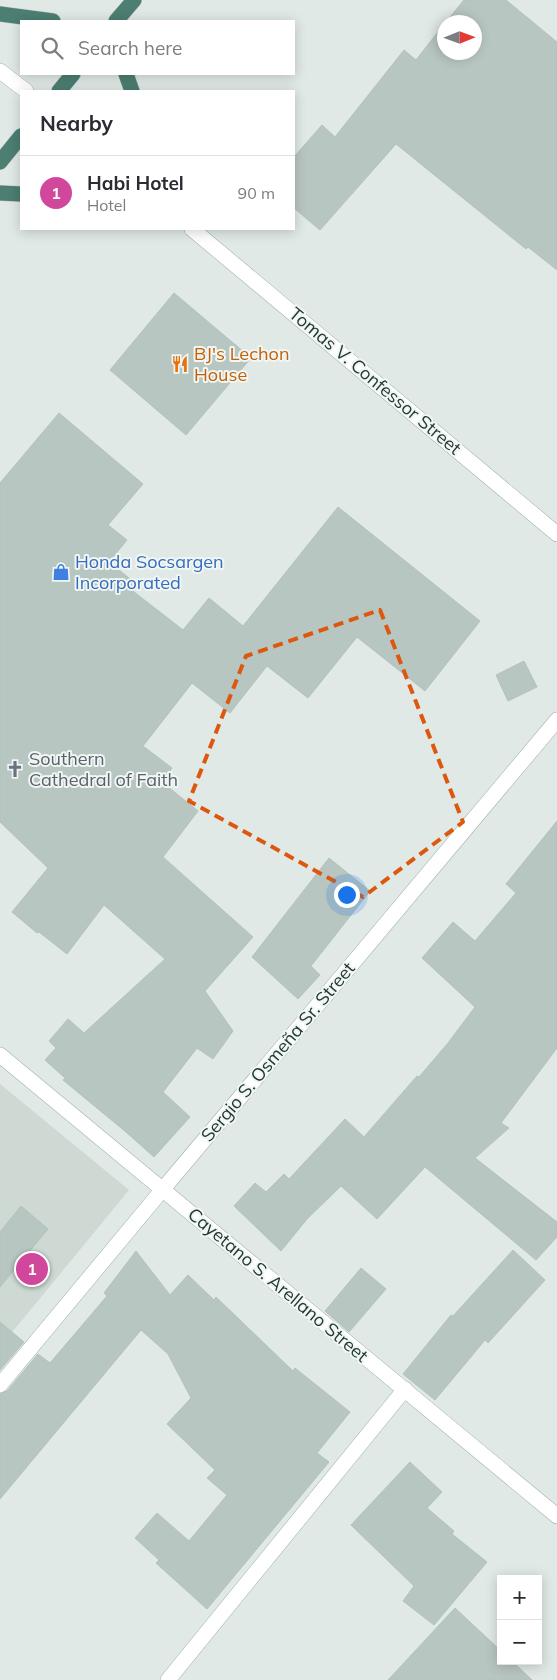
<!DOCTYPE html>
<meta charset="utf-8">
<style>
body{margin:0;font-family:Mulish,sans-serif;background:#f7f7f7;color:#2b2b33}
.controls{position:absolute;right:15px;bottom:15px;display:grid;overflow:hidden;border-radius:0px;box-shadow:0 2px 12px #0003}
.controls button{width:45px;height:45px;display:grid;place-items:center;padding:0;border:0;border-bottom:1px solid #e1e1e2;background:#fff;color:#2b2b33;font:25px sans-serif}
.compass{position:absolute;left:437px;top:15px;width:45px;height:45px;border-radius:50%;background:#fff;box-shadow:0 2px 12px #0003;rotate:89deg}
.you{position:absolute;left:346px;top:894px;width:18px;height:18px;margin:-12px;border:4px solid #fff;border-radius:50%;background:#1a73e8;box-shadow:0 0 0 8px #1a73e833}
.badge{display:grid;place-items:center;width:32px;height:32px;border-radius:50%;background:#b45309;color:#fff;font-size:16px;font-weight:700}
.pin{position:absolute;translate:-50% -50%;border:2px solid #fff;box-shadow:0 1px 5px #0006}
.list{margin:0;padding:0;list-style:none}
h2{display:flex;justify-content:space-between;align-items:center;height:65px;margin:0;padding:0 20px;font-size:21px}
h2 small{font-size:16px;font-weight:400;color:#7c7c81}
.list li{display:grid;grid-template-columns:32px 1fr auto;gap:15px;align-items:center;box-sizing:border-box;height:75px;padding:0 20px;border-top:1px solid #e1e1e2}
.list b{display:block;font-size:19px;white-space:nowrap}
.list p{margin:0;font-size:16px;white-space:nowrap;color:#7c7c81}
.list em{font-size:16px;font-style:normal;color:#7c7c81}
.icon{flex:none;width:28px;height:28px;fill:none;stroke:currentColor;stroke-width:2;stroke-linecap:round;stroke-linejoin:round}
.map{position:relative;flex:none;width:557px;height:1680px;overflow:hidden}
.search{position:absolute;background:#fff;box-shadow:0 2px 12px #0003;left:20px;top:20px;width:275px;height:55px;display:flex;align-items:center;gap:12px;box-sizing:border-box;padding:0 18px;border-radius:0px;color:#7c7c81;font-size:19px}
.panel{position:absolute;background:#fff;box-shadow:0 2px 12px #0003;left:20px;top:90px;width:275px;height:140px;border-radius:0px}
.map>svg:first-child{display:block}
.built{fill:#ced9d4}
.building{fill:#b8c6c1;stroke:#b3c2bb}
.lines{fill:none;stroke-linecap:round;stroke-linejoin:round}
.minor-casing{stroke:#a3b0ab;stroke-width:16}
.tertiary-casing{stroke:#a3b0ab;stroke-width:16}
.trunk-casing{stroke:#bdc3c1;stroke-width:16}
.minor{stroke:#fff;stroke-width:15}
.tertiary{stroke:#fff;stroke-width:15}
.trunk{stroke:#4c7e71;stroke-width:15}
.marked{fill:none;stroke:#de570e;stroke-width:4;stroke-dasharray:10 6;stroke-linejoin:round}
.labels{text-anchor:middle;stroke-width:4;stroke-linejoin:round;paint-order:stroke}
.food-label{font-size:18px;fill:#c56008;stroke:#f0f6f3;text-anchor:start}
.street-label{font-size:18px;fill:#223831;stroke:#f0f6f3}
.shop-label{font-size:18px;fill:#366cbe;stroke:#f0f6f3;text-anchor:start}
.worship-label{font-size:18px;fill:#5b616d;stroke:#f0f6f3;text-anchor:start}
</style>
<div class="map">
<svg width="557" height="1680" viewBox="0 0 557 1680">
<rect width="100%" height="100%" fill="#e0e9e5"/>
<path class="built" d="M 0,1084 L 129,1190 L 0,1347 Z"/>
<path class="building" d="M 464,0 L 506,0 L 557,42 L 557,270 L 528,247 L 526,249 L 396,144 L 320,230 L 294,208 L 294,157 L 322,125 L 335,137 L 404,50 L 416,60 L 444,24 L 444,52 L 474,52 L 474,22 L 446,22 Z
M 174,293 L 251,358 L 186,435 L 110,370 Z
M 59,413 L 143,484 L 108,525 L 127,540 L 109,562 L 134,582 L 129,588 L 183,630 L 209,598 L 243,626 L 338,507 L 480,621 L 425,691 L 357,637 L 308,698 L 267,666 L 230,713 L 192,683 L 143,746 L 172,768 L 162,782 L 198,811 L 163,857 L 253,937 L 205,991 L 233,1031 L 213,1059 L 197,1048 L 163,1092 L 190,1117 L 154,1157 L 126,1132 L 63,1080 L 65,1078 L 45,1060 L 56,1048 L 49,1041 L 68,1019 L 84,1033 L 165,959 L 104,905 L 67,954 L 39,932 L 37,933 L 12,912 L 48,868 L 0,822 L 0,483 Z
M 524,661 L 537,687 L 508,701 L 496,675 Z
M 557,821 L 557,1048 L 501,1123 L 509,1128 L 475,1158 L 557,1222 L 557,1237 L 536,1260 L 425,1167 L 377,1219 L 341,1186 L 307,1219 L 281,1251 L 234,1206 L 255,1183 L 266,1192 L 284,1174 L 289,1179 L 345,1119 L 364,1137 L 417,1076 L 419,1077 L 448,1043 L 475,1007 L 422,958 L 453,922 L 475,941 L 516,893 L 506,884 Z
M 329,858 L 370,891 L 311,966 L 320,975 L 298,999 L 252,957 Z
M 21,1206 L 48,1229 L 0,1287 L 0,1232 Z
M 513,1250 L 545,1280 L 488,1343 L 485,1340 L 435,1400 L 403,1374 L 451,1315 L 453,1316 Z
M 136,1251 L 170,1295 L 188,1275 L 214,1300 L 216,1297 L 293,1371 L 295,1368 L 350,1412 L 317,1453 L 329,1462 L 207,1609 L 156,1563 L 159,1560 L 135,1538 L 157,1513 L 189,1541 L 227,1495 L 207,1478 L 215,1470 L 167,1424 L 191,1398 L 168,1354 L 141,1330 L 0,1499 L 0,1394 L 7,1391 L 38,1354 L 50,1363 L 107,1296 L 104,1293 Z
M 361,1268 L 386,1289 L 349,1332 L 325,1311 Z
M 0,1322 L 24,1342 L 0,1370 Z
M 410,1462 L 442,1492 L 427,1508 L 454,1531 L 452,1534 L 487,1562 L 434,1625 L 403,1601 L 414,1586 L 351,1525 Z
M 455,1608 L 501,1651 L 501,1661 L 512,1661 L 532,1680 L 388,1680 Z"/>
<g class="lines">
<g class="minor-casing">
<path id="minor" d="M 0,1385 L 163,1189
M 168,1680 L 405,1389"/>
</g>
<g class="tertiary-casing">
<path id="tertiary" d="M 0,71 L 26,91
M 192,229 L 557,534
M 0,1055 L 557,1516
M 163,1189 L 557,720"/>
</g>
<g class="trunk-casing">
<path id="trunk" d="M 0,14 L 53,21
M 116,21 L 134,0
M 126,74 L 132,91
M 59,91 L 73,74
M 0,162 L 21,136
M 0,193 L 21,194"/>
</g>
<use href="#minor" class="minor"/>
<use href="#tertiary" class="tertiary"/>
<use href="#trunk" class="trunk"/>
</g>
<path class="marked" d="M 380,610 L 463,822 L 363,897 L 189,801 L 246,656 Z"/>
<defs>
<g id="restaurant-bare" transform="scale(1.35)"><path d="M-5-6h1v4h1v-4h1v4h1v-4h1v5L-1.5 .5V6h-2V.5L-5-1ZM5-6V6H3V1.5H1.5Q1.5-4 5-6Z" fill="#e8710a" stroke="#f0f6f3" stroke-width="2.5" paint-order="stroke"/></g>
<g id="shop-bare" transform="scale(1.35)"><path d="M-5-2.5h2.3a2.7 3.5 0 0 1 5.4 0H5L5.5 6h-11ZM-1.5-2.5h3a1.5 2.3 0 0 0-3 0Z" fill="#3f7fe0" stroke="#f0f6f3" stroke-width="2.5" paint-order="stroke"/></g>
<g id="church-bare" transform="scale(1.35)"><path d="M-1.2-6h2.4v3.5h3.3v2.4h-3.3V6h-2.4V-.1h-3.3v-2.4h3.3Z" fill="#6b7280" stroke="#f0f6f3" stroke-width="2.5" paint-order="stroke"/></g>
</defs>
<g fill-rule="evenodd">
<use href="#restaurant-bare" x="180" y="364"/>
<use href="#shop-bare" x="61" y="572"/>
<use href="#church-bare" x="15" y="769"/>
</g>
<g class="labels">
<g class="food-label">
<text x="194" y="360">BJ's Lechon<tspan x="194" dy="21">House</tspan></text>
</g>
<g class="street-label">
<text transform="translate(375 381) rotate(40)" y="6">Tomas V. Confessor Street</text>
<text transform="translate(278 1052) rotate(-50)" y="6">Sergio S. Osmeña Sr. Street</text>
<text transform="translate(278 1285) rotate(40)" y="6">Cayetano S. Arellano Street</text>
</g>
<g class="shop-label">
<text x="75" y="568">Honda Socsargen<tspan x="75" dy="21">Incorporated</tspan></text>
</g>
<g class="worship-label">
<text x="29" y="765">Southern<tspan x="29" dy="21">Cathedral of Faith</tspan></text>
</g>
</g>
</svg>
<div class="controls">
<button>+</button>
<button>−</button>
</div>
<svg class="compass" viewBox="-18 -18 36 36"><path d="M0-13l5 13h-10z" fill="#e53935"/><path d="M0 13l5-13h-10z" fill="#7c7c81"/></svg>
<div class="you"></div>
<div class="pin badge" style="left:32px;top:1269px;background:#d1479c">1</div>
<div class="search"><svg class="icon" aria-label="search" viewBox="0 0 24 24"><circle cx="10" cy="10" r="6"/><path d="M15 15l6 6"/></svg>Search here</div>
<section class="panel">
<h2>Nearby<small></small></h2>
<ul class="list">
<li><span class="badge" style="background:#d1479c">1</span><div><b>Habi Hotel</b><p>Hotel</p></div><em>90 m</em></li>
</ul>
</section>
</div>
